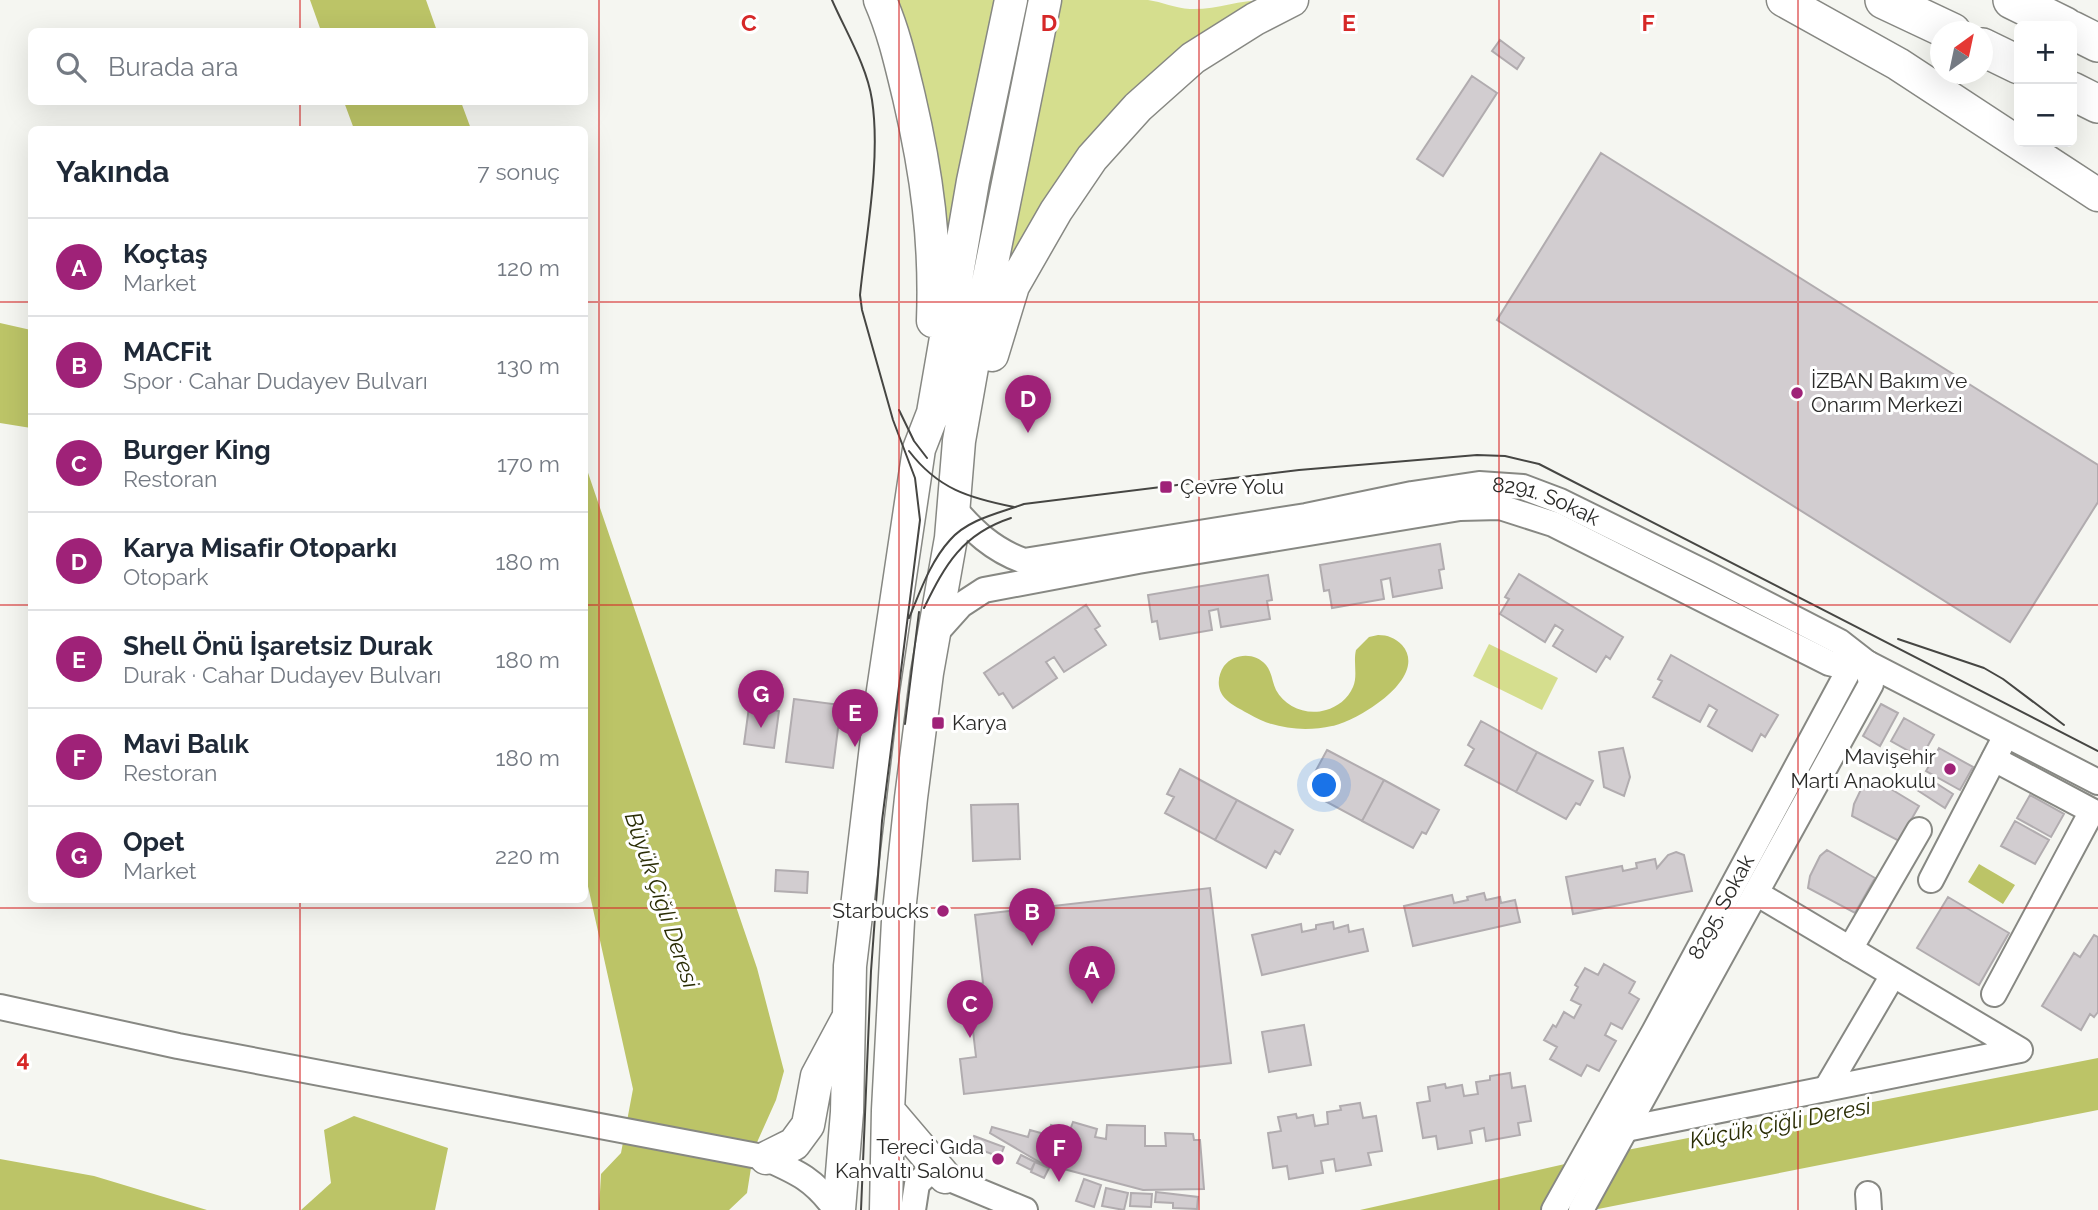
<!DOCTYPE html>
<html lang="tr">
<meta charset="utf-8">
<style>
body{margin:0;font-family:Raleway,sans-serif;background:#f6f6f7;color:#1f2937}
.controls{position:absolute;right:21px;top:21px;display:grid;overflow:hidden;border-radius:10px;box-shadow:0 7px 28px #0002}
.controls button{width:63px;height:63px;display:grid;place-items:center;padding:0;border:0;border-bottom:2px solid #e0e1e3;background:#fff;color:#1f2937;font:35px sans-serif}
.compass{position:absolute;left:1930px;top:21px;width:63px;height:63px;border-radius:50%;background:#fff;box-shadow:0 7px 28px #0002;rotate:33deg}
.you{position:absolute;left:1325px;top:786px;width:24px;height:24px;margin:-18px;border:5px solid #fff;border-radius:50%;background:#1a73e8;box-shadow:0 0 0 10px #1a73e833}
.badge{display:grid;place-items:center;width:46px;height:46px;border-radius:50%;background:#9f2278;color:#fff;font-size:23px;font-weight:700}
.pin{position:absolute;translate:-50% -58px;filter:drop-shadow(0 2px 4px #0008)}
.pin::after{content:'';position:absolute;top:37px;width:24px;height:21px;background:inherit;clip-path:polygon(0 0,100% 0,50% 100%)}
.list{margin:0;padding:0;list-style:none}
h2{display:flex;justify-content:space-between;align-items:center;height:91px;margin:0;padding:0 28px;font-size:30px}
h2 small{font-size:23px;font-weight:400;color:#747a83}
.list li{display:grid;grid-template-columns:46px 1fr auto;gap:21px;align-items:center;box-sizing:border-box;height:98px;padding:0 28px;border-top:2px solid #e0e1e3}
.list b{display:block;font-size:26px;white-space:nowrap}
.list p{margin:0;font-size:23px;white-space:nowrap;color:#747a83}
.list em{font-size:23px;font-style:normal;color:#747a83}
.icon{flex:none;width:38px;height:38px;fill:none;stroke:currentColor;stroke-width:2;stroke-linecap:round;stroke-linejoin:round}
.map{position:relative;flex:none;width:2098px;height:1210px;overflow:hidden}
.search{position:absolute;background:#fff;box-shadow:0 7px 28px #0002;left:28px;top:28px;width:560px;height:77px;display:flex;align-items:center;gap:18px;box-sizing:border-box;padding:0 24px;border-radius:10px;color:#747a83;font-size:26px}
.panel{position:absolute;background:#fff;box-shadow:0 7px 28px #0002;left:28px;top:126px;width:560px;height:777px;border-radius:10px}
.map>svg:first-child{display:block}
.green{fill:#d5de8e}
.water{fill:#bcc467}
.building{fill:#d2cdd0;stroke:#b1acaf;stroke-width:2}
.lines{fill:none;stroke-linecap:round;stroke-linejoin:round}
.minor-casing{stroke:#878883;stroke-width:28}
.major-casing{stroke:#878883;stroke-width:35}
.highway-casing{stroke:#878883;stroke-width:40}
.minor{stroke:#fff;stroke-width:24}
.major{stroke:#fff;stroke-width:32}
.highway{stroke:#fff;stroke-width:37}
.tram{stroke:#464643;stroke-width:2}
.grid{fill:none;stroke:#d62828;stroke-width:2;stroke-opacity:0.55}
.poi-dot{fill:#9f2278;stroke:#fff;stroke-width:2.5}
.labels{text-anchor:middle;stroke-width:6;stroke-linejoin:round;paint-order:stroke}
.poi-label{font-size:21px;fill:#2b2b29;stroke:#fff;text-anchor:start}
.street-label{font-size:21px;fill:#2b2b29;stroke:#fff}
.water-label{font-size:23px;font-style:italic;fill:#2a2d04;stroke:#fff}
.grid-label{font-size:23px;text-anchor:middle;font-weight:bold;fill:#d62828;stroke:#fff;stroke-width:6;stroke-linejoin:round;paint-order:stroke}
</style>
<div class="map">
<svg width="2098" height="1210" viewBox="0 0 2098 1210">
<rect width="100%" height="100%" fill="#f5f6f1"/>
<path class="green" d="M 893,0 L 995,0 L 949,242 L 932,143 Z
M 1061,0 C 1089,0 1120,0 1148,0 C 1162,2 1175,8 1190,9 C 1216,10 1239,0 1264,0 L 1225,21 L 1005,275 Z
M 1489,644 L 1558,678 L 1542,710 L 1473,676 Z"/>
<path class="water" d="M 310,0 L 426,0 L 437,31 L 321,31 Z
M 344,102 L 461,102 L 471,129 L 354,129 Z
M 0,323 L 31,330 L 31,428 L 0,423 Z
M 584,461 L 757,968 L 784,1071 L 776,1100 L 754,1149 L 747,1193 L 729,1210 L 599,1210 L 601,1174 L 621,1153 L 633,1089 L 585,873 Z
M 1378,635 C 1388,635 1395,638 1402,645 C 1430,677 1358,721 1332,726 C 1305,732 1273,729 1249,714 C 1237,707 1221,701 1219,686 C 1218,679 1220,672 1224,666 C 1234,653 1255,652 1266,665 C 1272,672 1272,682 1276,690 C 1285,707 1307,716 1326,710 C 1337,707 1348,699 1353,687 C 1358,676 1353,662 1356,650 L 1369,637 Z
M 1979,864 L 2015,885 L 2003,904 L 1968,882 Z
M 2098,1058 L 2098,1110 L 1593,1210 L 1360,1210 L 1627,1150 Z
M 354,1116 L 448,1148 L 435,1210 L 301,1210 L 331,1183 L 324,1130 Z
M 0,1159 L 94,1176 L 207,1210 L 0,1210 Z"/>
<path class="building" d="M 1500,40 L 1524,58 L 1517,69 L 1492,51 Z
M 1472,76 L 1497,93 L 1443,176 L 1417,159 Z
M 1601,153 L 2098,465 L 2098,502 L 2010,642 L 1497,320 Z
M 1440,544 L 1444,569 L 1439,570 L 1442,588 L 1393,597 L 1390,578 L 1381,580 L 1384,599 L 1332,608 L 1329,590 L 1324,591 L 1320,565 Z
M 1519,574 L 1623,637 L 1610,659 L 1606,656 L 1596,672 L 1553,646 L 1563,630 L 1555,625 L 1545,642 L 1500,614 L 1509,599 L 1505,597 Z
M 1268,575 L 1272,600 L 1267,601 L 1270,619 L 1221,627 L 1218,609 L 1209,611 L 1212,630 L 1160,639 L 1157,621 L 1152,622 L 1148,595 Z
M 1086,605 L 1100,626 L 1095,629 L 1106,645 L 1064,672 L 1054,657 L 1046,662 L 1057,678 L 1013,708 L 1003,693 L 999,695 L 984,673 Z
M 1671,655 L 1778,715 L 1765,737 L 1761,734 L 1752,751 L 1708,726 L 1717,710 L 1709,705 L 1700,722 L 1653,697 L 1662,681 L 1658,679 Z
M 794,699 L 841,705 L 833,768 L 786,762 Z
M 1881,704 L 1898,713 L 1880,746 L 1863,736 Z
M 749,707 L 779,711 L 774,748 L 744,744 Z
M 1904,718 L 1934,735 L 1921,758 L 1891,741 Z
M 1481,721 L 1537,752 L 1516,792 L 1465,765 L 1474,749 L 1468,745 Z
M 1623,748 L 1630,777 L 1624,796 L 1604,787 L 1599,752 Z
M 1939,748 L 1973,767 L 1960,790 L 1926,771 Z
M 1327,750 L 1384,780 L 1362,821 L 1312,794 L 1320,777 L 1314,774 Z
M 1537,752 L 1593,781 L 1580,805 L 1576,803 L 1566,819 L 1516,792 Z
M 1180,769 L 1237,800 L 1215,840 L 1165,813 L 1174,797 L 1167,794 Z
M 1925,776 L 1953,794 L 1945,808 L 1917,790 Z
M 1871,777 L 1919,806 L 1899,841 L 1852,816 L 1854,804 L 1864,783 Z
M 1384,780 L 1439,810 L 1426,834 L 1422,832 L 1413,848 L 1362,821 Z
M 2030,795 L 2064,814 L 2051,837 L 2017,818 Z
M 1237,800 L 1293,830 L 1280,854 L 1275,851 L 1266,868 L 1215,840 Z
M 1018,804 L 1020,859 L 973,861 L 971,805 Z
M 2015,821 L 2049,840 L 2035,864 L 2001,846 Z
M 1827,850 L 1875,878 L 1855,913 L 1808,888 L 1810,876 L 1820,856 Z
M 1676,852 L 1684,855 L 1692,891 L 1573,914 L 1566,877 L 1622,866 L 1623,871 L 1637,868 L 1636,863 L 1655,859 L 1657,868 L 1668,855 Z
M 776,870 L 808,872 L 807,893 L 775,891 Z
M 1210,888 L 1231,1063 L 964,1094 L 960,1059 L 976,1057 L 972,1022 L 963,1023 L 959,986 L 983,983 L 975,915 Z
M 1484,893 L 1486,900 L 1500,897 L 1501,903 L 1515,900 L 1520,922 L 1413,946 L 1404,906 L 1452,895 L 1454,903 L 1468,900 L 1467,897 Z
M 1948,897 L 2009,933 L 1979,985 L 1917,948 Z
M 1333,922 L 1334,929 L 1348,925 L 1349,932 L 1363,929 L 1368,951 L 1262,975 L 1252,935 L 1301,924 L 1302,932 L 1316,929 L 1316,925 Z
M 2094,935 L 2098,937 L 2098,1012 L 2094,1017 L 2090,1014 L 2081,1030 L 2042,1006 L 2074,953 L 2080,957 Z
M 1604,964 L 1635,982 L 1629,993 L 1639,999 L 1622,1029 L 1611,1023 L 1605,1035 L 1616,1041 L 1599,1071 L 1587,1065 L 1581,1076 L 1550,1059 L 1557,1047 L 1544,1040 L 1553,1025 L 1556,1027 L 1564,1012 L 1574,1018 L 1581,1005 L 1571,1000 L 1578,987 L 1575,985 L 1585,968 L 1598,975 Z
M 1304,1025 L 1311,1065 L 1269,1072 L 1262,1032 Z
M 1510,1073 L 1512,1088 L 1525,1086 L 1531,1121 L 1518,1123 L 1520,1135 L 1486,1141 L 1484,1128 L 1470,1131 L 1472,1143 L 1438,1149 L 1436,1136 L 1423,1138 L 1417,1103 L 1430,1101 L 1428,1087 L 1445,1084 L 1446,1088 L 1462,1085 L 1464,1096 L 1478,1094 L 1476,1082 L 1490,1080 L 1490,1076 Z
M 1360,1103 L 1363,1118 L 1376,1116 L 1382,1151 L 1368,1153 L 1371,1165 L 1336,1171 L 1334,1159 L 1321,1161 L 1323,1173 L 1289,1179 L 1287,1166 L 1273,1168 L 1268,1133 L 1281,1131 L 1278,1117 L 1296,1114 L 1297,1118 L 1313,1115 L 1315,1126 L 1328,1124 L 1327,1112 L 1341,1110 L 1340,1106 Z
M 1073,1122 L 1097,1129 L 1095,1137 L 1106,1139 L 1107,1125 L 1145,1126 L 1145,1146 L 1166,1146 L 1165,1133 L 1193,1134 L 1194,1140 L 1200,1140 L 1204,1189 L 1143,1190 L 1041,1163 L 990,1133 L 992,1127 L 1028,1137 L 1030,1130 L 1048,1135 L 1051,1125 L 1070,1130 Z
M 974,1136 L 1004,1147 L 1000,1157 L 970,1146 Z
M 1021,1155 L 1035,1162 L 1031,1170 L 1017,1163 Z
M 1035,1162 L 1049,1168 L 1044,1178 L 1031,1172 Z
M 1084,1179 L 1101,1185 L 1094,1207 L 1076,1201 Z
M 1106,1188 L 1128,1193 L 1124,1210 L 1102,1206 Z
M 1156,1192 L 1198,1197 L 1197,1209 L 1173,1208 L 1173,1203 L 1155,1202 Z
M 1131,1193 L 1152,1194 L 1151,1207 L 1130,1206 Z"/>
<g class="lines">
<g class="minor-casing">
<g id="minor">
<path id="s1" d="M 952,506 C 973,531 993,550 1024,561 L 1306,516 L 1412,494 L 1479,484 L 1523,487 L 1560,501 L 1708,574 L 1840,642 L 1867,663 L 2098,782"/>
<path d="M 935,634 L 961,605 L 984,590 L 1138,561 L 1460,508 L 1500,507 L 1553,524 L 1829,663 L 1850,668 L 1867,663"/>
<path d="M 1931,880 L 2001,745"/>
<path d="M 1850,949 L 1919,830"/>
<path d="M 1994,994 L 2092,811 L 1994,759"/>
<path d="M 0,1007 L 178,1046 L 763,1157 C 797,1172 814,1179 836,1210"/>
<path d="M 1826,1089 L 1893,975"/>
<path d="M 1626,1129 L 2020,1050 L 1756,893"/>
<path d="M 1868,1194 L 1869,1210"/>
<path d="M 913,1210 L 917,1184 L 928,1173 L 945,1177 L 1025,1210"/>
<path id="s2" d="M 1554,1210 L 1654,1032 L 1850,668"/>
<path d="M 1581,1210 L 1871,684 L 1867,663"/>
</g>
</g>
<g class="major-casing">
<path id="major" d="M 880,0 C 894,32 901,64 909,97 C 927,174 936,242 933,321
M 1783,0 L 1898,64 L 2098,195
M 992,355 L 1013,286 L 1056,211 L 1092,158 L 1138,107 L 1193,58 L 1255,19 L 1292,0
M 888,1110 L 945,1177
M 766,1158 L 794,1144 L 808,1125 L 817,1076 L 847,1020
M 839,1210 L 847,1112 L 850,966 L 881,704 L 919,449 L 933,413 L 973,181 L 1011,0
M 886,1210 L 888,1110 L 898,921 L 911,798 L 927,673 L 951,538 L 959,441 L 980,322 L 1045,0"/>
</g>
<g class="highway-casing">
<path id="highway" d="M 1884,0 L 1952,32
M 2012,0 L 2065,26
M 2072,30 L 2098,43
M 1982,47 L 2019,65
M 2072,91 L 2098,104"/>
</g>
<use href="#minor" class="minor"/>
<use href="#major" class="major"/>
<use href="#highway" class="highway"/>
<path class="tram" d="M 832,0 C 846,32 867,66 872,100 C 881,159 866,235 860,295 L 862,310 L 893,420 L 915,478 L 920,520 L 882,821 L 871,971 L 861,1210
M 899,410 L 914,441 L 927,458
M 909,451 C 938,489 969,498 1014,507
M 924,608 C 945,565 962,534 1011,518
M 909,618 C 920,592 930,562 950,540 C 968,519 1000,513 1024,504 L 1299,470 L 1477,455 L 1505,456 L 1539,464 L 2098,751
M 1898,639 L 1984,668 L 2003,679 L 2064,725
M 905,724 L 919,612"/>
</g>
<path class="grid" d="M 300,0 L 300,32M 599,0 L 599,1210M 899,0 L 899,1210M 1199,0 L 1199,1210M 1499,0 L 1499,1210M 1798,0 L 1798,1210M 300,102 L 300,130M 0,302 L 32,302M 584,302 L 2098,302M 0,605 L 32,605M 584,605 L 2098,605M 300,900 L 300,1210M 0,908 L 2098,908"/>
<g class="poi-dot">
<circle cx="1797" cy="393" r="7"/>
<rect x="1159" y="480" width="14" height="14" rx="3.5"/>
<rect x="931" y="716" width="14" height="14" rx="3.5"/>
<circle cx="1950" cy="769" r="7"/>
<circle cx="943" cy="911" r="7"/>
<circle cx="998" cy="1159" r="7"/>
</g>
<g class="labels">
<g class="poi-label">
<text x="1811" y="388">İZBAN Bakım ve<tspan x="1811" dy="24">Onarım Merkezi</tspan></text>
<text x="1180" y="494">Çevre Yolu</text>
<text x="952" y="730">Karya</text>
<text x="1936" y="764" text-anchor="end">Mavişehir<tspan x="1936" dy="24">Martı Anaokulu</tspan></text>
<text x="929" y="918" text-anchor="end">Starbucks</text>
<text x="984" y="1154" text-anchor="end">Tereci Gıda<tspan x="984" dy="24">Kahvaltı Salonu</tspan></text>
</g>
<g class="street-label">
<text dy="7" stroke="none"><textPath href="#s1" startOffset="623">8291. Sokak</textPath></text>
<text dy="7" stroke="none"><textPath href="#s2" startOffset="346">8295. Sokak</textPath></text>
</g>
<g class="water-label">
<text transform="translate(662 900) rotate(71)" y="8">Büyük Çiğli Deresi</text>
<text transform="translate(1780 1123) rotate(-11)" y="8">Küçük Çiğli Deresi</text>
</g>
</g>
<g class="grid-label">
<text x="749" y="31">C</text>
<text x="1049" y="31">D</text>
<text x="1349" y="31">E</text>
<text x="1648" y="31">F</text>
<text x="23" y="1067">4</text>
</g>
</svg>
<div class="controls">
<button>+</button>
<button>−</button>
</div>
<svg class="compass" viewBox="-18 -18 36 36"><path d="M0-13l5 13h-10z" fill="#e53935"/><path d="M0 13l5-13h-10z" fill="#747a83"/></svg>
<div class="you"></div>
<div class="pin badge" style="left:1092px;top:1004px">A</div>
<div class="pin badge" style="left:1032px;top:946px">B</div>
<div class="pin badge" style="left:970px;top:1038px">C</div>
<div class="pin badge" style="left:1028px;top:433px">D</div>
<div class="pin badge" style="left:855px;top:747px">E</div>
<div class="pin badge" style="left:1059px;top:1182px">F</div>
<div class="pin badge" style="left:761px;top:728px">G</div>
<div class="search"><svg class="icon" aria-label="search" viewBox="0 0 24 24"><circle cx="10" cy="10" r="6"/><path d="M15 15l6 6"/></svg>Burada ara</div>
<section class="panel">
<h2>Yakında<small>7 sonuç</small></h2>
<ul class="list">
<li><span class="badge">A</span><div><b>Koçtaş</b><p>Market</p></div><em>120 m</em></li>
<li><span class="badge">B</span><div><b>MACFit</b><p>Spor · Cahar Dudayev Bulvarı</p></div><em>130 m</em></li>
<li><span class="badge">C</span><div><b>Burger King</b><p>Restoran</p></div><em>170 m</em></li>
<li><span class="badge">D</span><div><b>Karya Misafir Otoparkı</b><p>Otopark</p></div><em>180 m</em></li>
<li><span class="badge">E</span><div><b>Shell Önü İşaretsiz Durak</b><p>Durak · Cahar Dudayev Bulvarı</p></div><em>180 m</em></li>
<li><span class="badge">F</span><div><b>Mavi Balık</b><p>Restoran</p></div><em>180 m</em></li>
<li><span class="badge">G</span><div><b>Opet</b><p>Market</p></div><em>220 m</em></li>
</ul>
</section>
</div>
